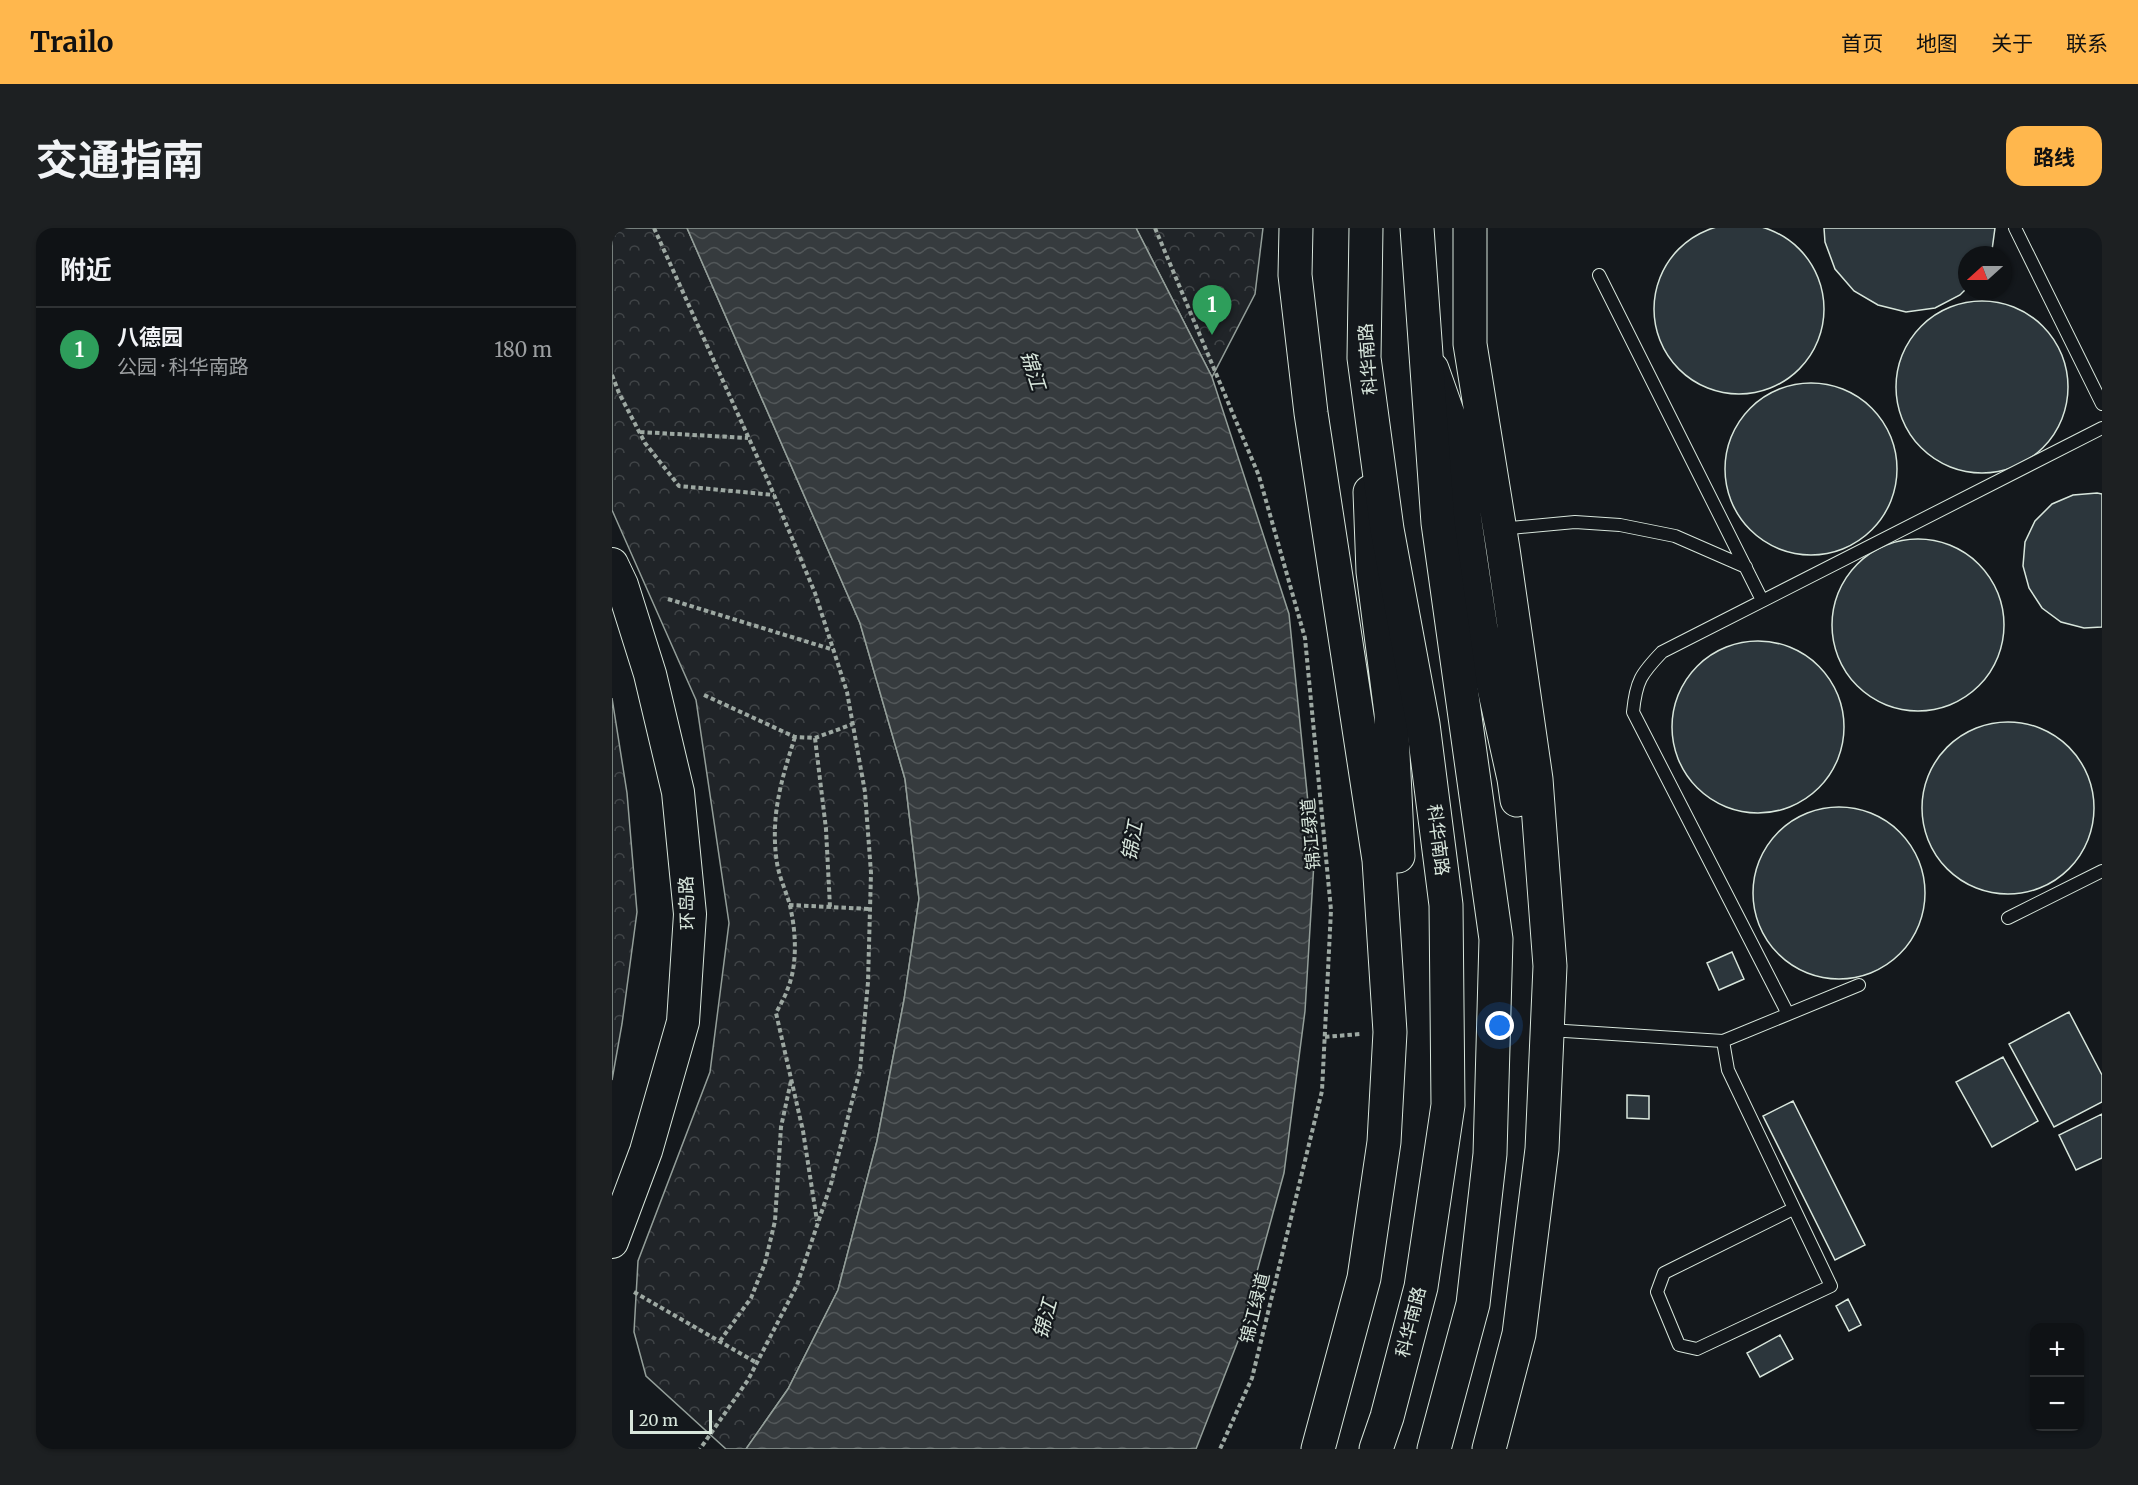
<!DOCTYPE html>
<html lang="zh">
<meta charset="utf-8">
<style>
body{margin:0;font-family:Merriweather,"Noto Sans SC",serif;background:#1d2022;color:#f1f3f6}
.controls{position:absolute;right:18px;bottom:18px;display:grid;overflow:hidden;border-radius:12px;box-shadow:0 2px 4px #0004}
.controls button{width:54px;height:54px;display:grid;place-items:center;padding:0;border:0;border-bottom:2px solid #2f3234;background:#0f1215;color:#f1f3f6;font:30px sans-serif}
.compass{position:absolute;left:1346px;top:18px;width:54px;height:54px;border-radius:50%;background:#0f1215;box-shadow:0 2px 4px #0004;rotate:249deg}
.scale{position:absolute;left:18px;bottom:15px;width:82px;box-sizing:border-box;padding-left:6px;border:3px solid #d8e6dc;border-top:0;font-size:16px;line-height:21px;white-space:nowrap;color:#d8e6dc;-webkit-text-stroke:4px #14181c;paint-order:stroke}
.you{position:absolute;left:888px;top:798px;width:21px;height:21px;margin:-15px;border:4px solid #fff;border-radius:50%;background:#1a73e8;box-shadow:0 0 0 9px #1a73e833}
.badge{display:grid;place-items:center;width:39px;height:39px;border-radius:50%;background:#ffb74d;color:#fff;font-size:20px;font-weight:700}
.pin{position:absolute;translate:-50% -50px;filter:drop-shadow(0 2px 3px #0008)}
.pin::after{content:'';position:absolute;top:32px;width:21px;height:18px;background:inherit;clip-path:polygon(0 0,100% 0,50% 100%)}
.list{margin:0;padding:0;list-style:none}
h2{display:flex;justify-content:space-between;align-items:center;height:78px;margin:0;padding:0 24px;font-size:26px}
h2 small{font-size:20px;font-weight:400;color:#9b9ea0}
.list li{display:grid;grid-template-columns:39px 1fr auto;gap:18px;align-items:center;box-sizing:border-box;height:84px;padding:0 24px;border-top:2px solid #2f3234}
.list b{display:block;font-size:22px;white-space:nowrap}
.list p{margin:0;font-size:20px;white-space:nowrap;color:#9b9ea0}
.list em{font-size:20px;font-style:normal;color:#9b9ea0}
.map{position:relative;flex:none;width:1490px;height:1221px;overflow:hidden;border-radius:18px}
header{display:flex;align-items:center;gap:36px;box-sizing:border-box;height:84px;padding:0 30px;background:#ffb74d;color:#111}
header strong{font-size:28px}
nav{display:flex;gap:33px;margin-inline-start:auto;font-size:21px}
.intro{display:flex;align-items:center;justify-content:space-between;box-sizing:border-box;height:144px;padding:0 36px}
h1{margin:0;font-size:42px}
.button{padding:15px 27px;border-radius:18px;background:#ffb74d;color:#111;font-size:21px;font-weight:700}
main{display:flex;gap:36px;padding:0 36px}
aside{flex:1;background:#0f1215;border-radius:18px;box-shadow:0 2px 4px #0004}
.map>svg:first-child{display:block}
.park{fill:url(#park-crowns);stroke:#939e99;stroke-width:1.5}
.water{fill:url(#water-waves);stroke:#939e99;stroke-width:1.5}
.building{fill:#2c363c;stroke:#d8e6dc;stroke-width:1.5}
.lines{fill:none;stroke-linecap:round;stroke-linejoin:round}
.service-casing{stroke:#d8e6dc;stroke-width:14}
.tertiary-casing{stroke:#d8e6dc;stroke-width:34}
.secondary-casing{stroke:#d8e6dc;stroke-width:35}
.trunk-casing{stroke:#d8e6dc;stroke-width:35}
.path{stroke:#9da8a2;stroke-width:4;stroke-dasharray:4.5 3;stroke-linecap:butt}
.service{stroke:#14181c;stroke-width:12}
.tertiary{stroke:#14181c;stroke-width:32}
.secondary{stroke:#14181c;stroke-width:33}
.trunk{stroke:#14181c;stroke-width:33}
.labels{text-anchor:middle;stroke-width:4.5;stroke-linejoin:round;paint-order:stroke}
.street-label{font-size:18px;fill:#d8e6dc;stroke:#14181c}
.water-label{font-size:20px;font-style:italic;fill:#d8e6dc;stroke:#14181c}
</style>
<header>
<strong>Trailo</strong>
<nav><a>首页</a><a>地图</a><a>关于</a><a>联系</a></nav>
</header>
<div class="intro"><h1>交通指南</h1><a class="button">路线</a></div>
<main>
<aside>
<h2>附近<small></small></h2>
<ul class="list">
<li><span class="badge" style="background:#2e9e5b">1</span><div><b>八德园</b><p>公园 · 科华南路</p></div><em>180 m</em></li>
</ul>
</aside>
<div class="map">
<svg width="1490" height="1221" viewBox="0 0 1490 1221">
<defs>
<pattern id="park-crowns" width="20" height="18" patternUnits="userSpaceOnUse" patternTransform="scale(1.5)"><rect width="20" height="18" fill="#202428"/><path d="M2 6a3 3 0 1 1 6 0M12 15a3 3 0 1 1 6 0" fill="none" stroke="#404447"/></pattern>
<pattern id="water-waves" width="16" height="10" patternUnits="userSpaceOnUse" patternTransform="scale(1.5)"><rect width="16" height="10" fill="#363b3e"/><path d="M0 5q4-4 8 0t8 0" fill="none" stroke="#525759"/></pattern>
</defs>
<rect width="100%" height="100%" fill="#14181c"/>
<path class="park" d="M 0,0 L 75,0 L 248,395 L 293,551 L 307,671 L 292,772 L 265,913 L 226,1062 L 176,1161 L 134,1221 L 114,1221 L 34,1148 L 22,1104 L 26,1033 L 98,844 L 117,695 L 84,472 L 0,282 Z
M 524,0 L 651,0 L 643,66 L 600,149 Z
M 0,470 L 15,565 L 25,684 L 10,796 L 0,852 Z"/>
<path class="water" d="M 75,0 L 524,0 L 600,149 L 677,386 L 702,634 L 693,783 L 672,945 L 626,1113 L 584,1221 L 134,1221 L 176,1161 L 226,1062 L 265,913 L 292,772 L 307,671 L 293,551 L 248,395 Z"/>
<path class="building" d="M1042 81a85 85 0 1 1 170 0a85 85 0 1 1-170 0Z
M 1212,0 L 1383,0 L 1380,22 L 1378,27 L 1355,27 L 1355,60 L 1348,67 L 1323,80 L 1294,84 L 1266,77 L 1242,63 L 1223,41 L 1213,14 Z
M1284 159a86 86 0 1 1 172 0a86 86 0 1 1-172 0Z
M1113 241a86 86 0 1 1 172 0a86 86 0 1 1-172 0Z
M 1485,265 L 1490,266 L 1490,399 L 1472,400 L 1449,394 L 1430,380 L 1417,360 L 1411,338 L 1413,314 L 1423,293 L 1440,276 L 1461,267 Z
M1220 397a86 86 0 1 1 172 0a86 86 0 1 1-172 0Z
M1060 499a86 86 0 1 1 172 0a86 86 0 1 1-172 0Z
M1310 580a86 86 0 1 1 172 0a86 86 0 1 1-172 0Z
M1141 665a86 86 0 1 1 172 0a86 86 0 1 1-172 0Z
M 1120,724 L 1132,751 L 1107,762 L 1095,735 Z
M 1457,784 L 1490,847 L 1490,874 L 1442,899 L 1397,816 Z
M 1391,829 L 1426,893 L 1380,919 L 1344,854 Z
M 1015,867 L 1037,868 L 1037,891 L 1015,890 Z
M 1181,873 L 1253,1017 L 1223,1032 L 1151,888 Z
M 1490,886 L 1490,930 L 1464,942 L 1447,907 Z
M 1236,1071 L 1249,1097 L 1237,1103 L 1224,1078 Z
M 1168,1107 L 1181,1131 L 1148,1149 L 1135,1125 Z"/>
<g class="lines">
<g class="service-casing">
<path id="service" d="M 1403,0 L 1490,176
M 987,47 L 1150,372
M 888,301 L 963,294 L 1008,297 L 1063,308 L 1134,339
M 1396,690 L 1490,643
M 1176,786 L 1021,484 C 1024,453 1029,446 1050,424 L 1490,200
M 937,802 L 1111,813 L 1247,757
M 1111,813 L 1116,842 L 1219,1058 L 1085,1121 L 1067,1117 L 1045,1064 L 1052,1045 L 1181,981"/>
</g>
<g class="tertiary-casing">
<path id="tertiary" d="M 0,336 L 10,357 L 38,446 L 66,564 L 78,686 L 71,794 L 34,923 L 0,1014"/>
</g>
<g class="secondary-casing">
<path id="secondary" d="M 684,0 L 683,47 L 699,185 L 767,632 L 778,804 L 772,914 L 752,1050 L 706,1221
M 858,0 L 858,116 L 891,321 L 924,551 L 938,738 L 930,921 L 907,1106 L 877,1221
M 820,141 L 838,192 L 869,401 L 902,551 L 905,572
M 758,264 L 761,344 L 779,485 L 786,628"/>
</g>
<g class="trunk-casing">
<path id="trunk" d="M 754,0 L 752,130 L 775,301 L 811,496 L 834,677 L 836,877 L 809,1059 L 775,1189 L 764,1221
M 805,0 L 826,295 L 884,711 L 878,926 L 861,1076 L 822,1221"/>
</g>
<path class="path" d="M 42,0 L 157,255 L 203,365 L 235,464 L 253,564 L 259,645 L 256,754 L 248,842 L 219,956 L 185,1057 L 136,1152 L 88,1221
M 543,0 L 647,248 L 693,410 L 719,682 L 710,863 L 640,1150 L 608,1221
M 0,147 L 7,165 L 33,215 L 67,258 L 162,267
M 28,204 L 136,210
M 56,371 L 222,422
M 92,467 L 183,509 L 203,510 L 241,496
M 183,509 C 169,552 158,590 165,635 C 167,648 173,661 177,674 C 184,701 186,735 176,760 C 173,769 168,777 164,785 L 191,903 L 205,993
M 203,510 L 214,601 L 218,679
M 177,677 L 258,681
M 713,809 L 748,806
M 22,1064 L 145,1135
M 108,1113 L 139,1070 L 153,1035 L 163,993 L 169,899 L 179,853"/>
<use href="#service" class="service"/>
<use href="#tertiary" class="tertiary"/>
<use href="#secondary" class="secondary"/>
<use href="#trunk" class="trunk"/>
</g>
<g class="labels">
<g class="street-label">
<text transform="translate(756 131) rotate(-94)" y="6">科华南路</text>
<text transform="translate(699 606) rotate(-95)" y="6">锦江绿道</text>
<text transform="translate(826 612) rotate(83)" y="6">科华南路</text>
<text transform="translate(75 675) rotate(-92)" y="6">环岛路</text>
<text transform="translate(643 1080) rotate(-76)" y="6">锦江绿道</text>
<text transform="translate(799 1094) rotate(-76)" y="6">科华南路</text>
</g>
<g class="water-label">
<text transform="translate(421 142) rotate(72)" y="7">锦江</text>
<text transform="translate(520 613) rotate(-80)" y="7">锦江</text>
<text transform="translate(433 1091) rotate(-75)" y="7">锦江</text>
</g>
</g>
</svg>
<div class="controls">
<button>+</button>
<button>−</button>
</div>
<svg class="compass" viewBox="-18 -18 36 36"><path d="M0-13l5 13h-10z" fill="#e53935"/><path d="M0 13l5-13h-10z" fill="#9b9ea0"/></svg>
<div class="scale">20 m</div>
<div class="you"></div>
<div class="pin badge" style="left:600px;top:107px;background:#2e9e5b">1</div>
</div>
</main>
